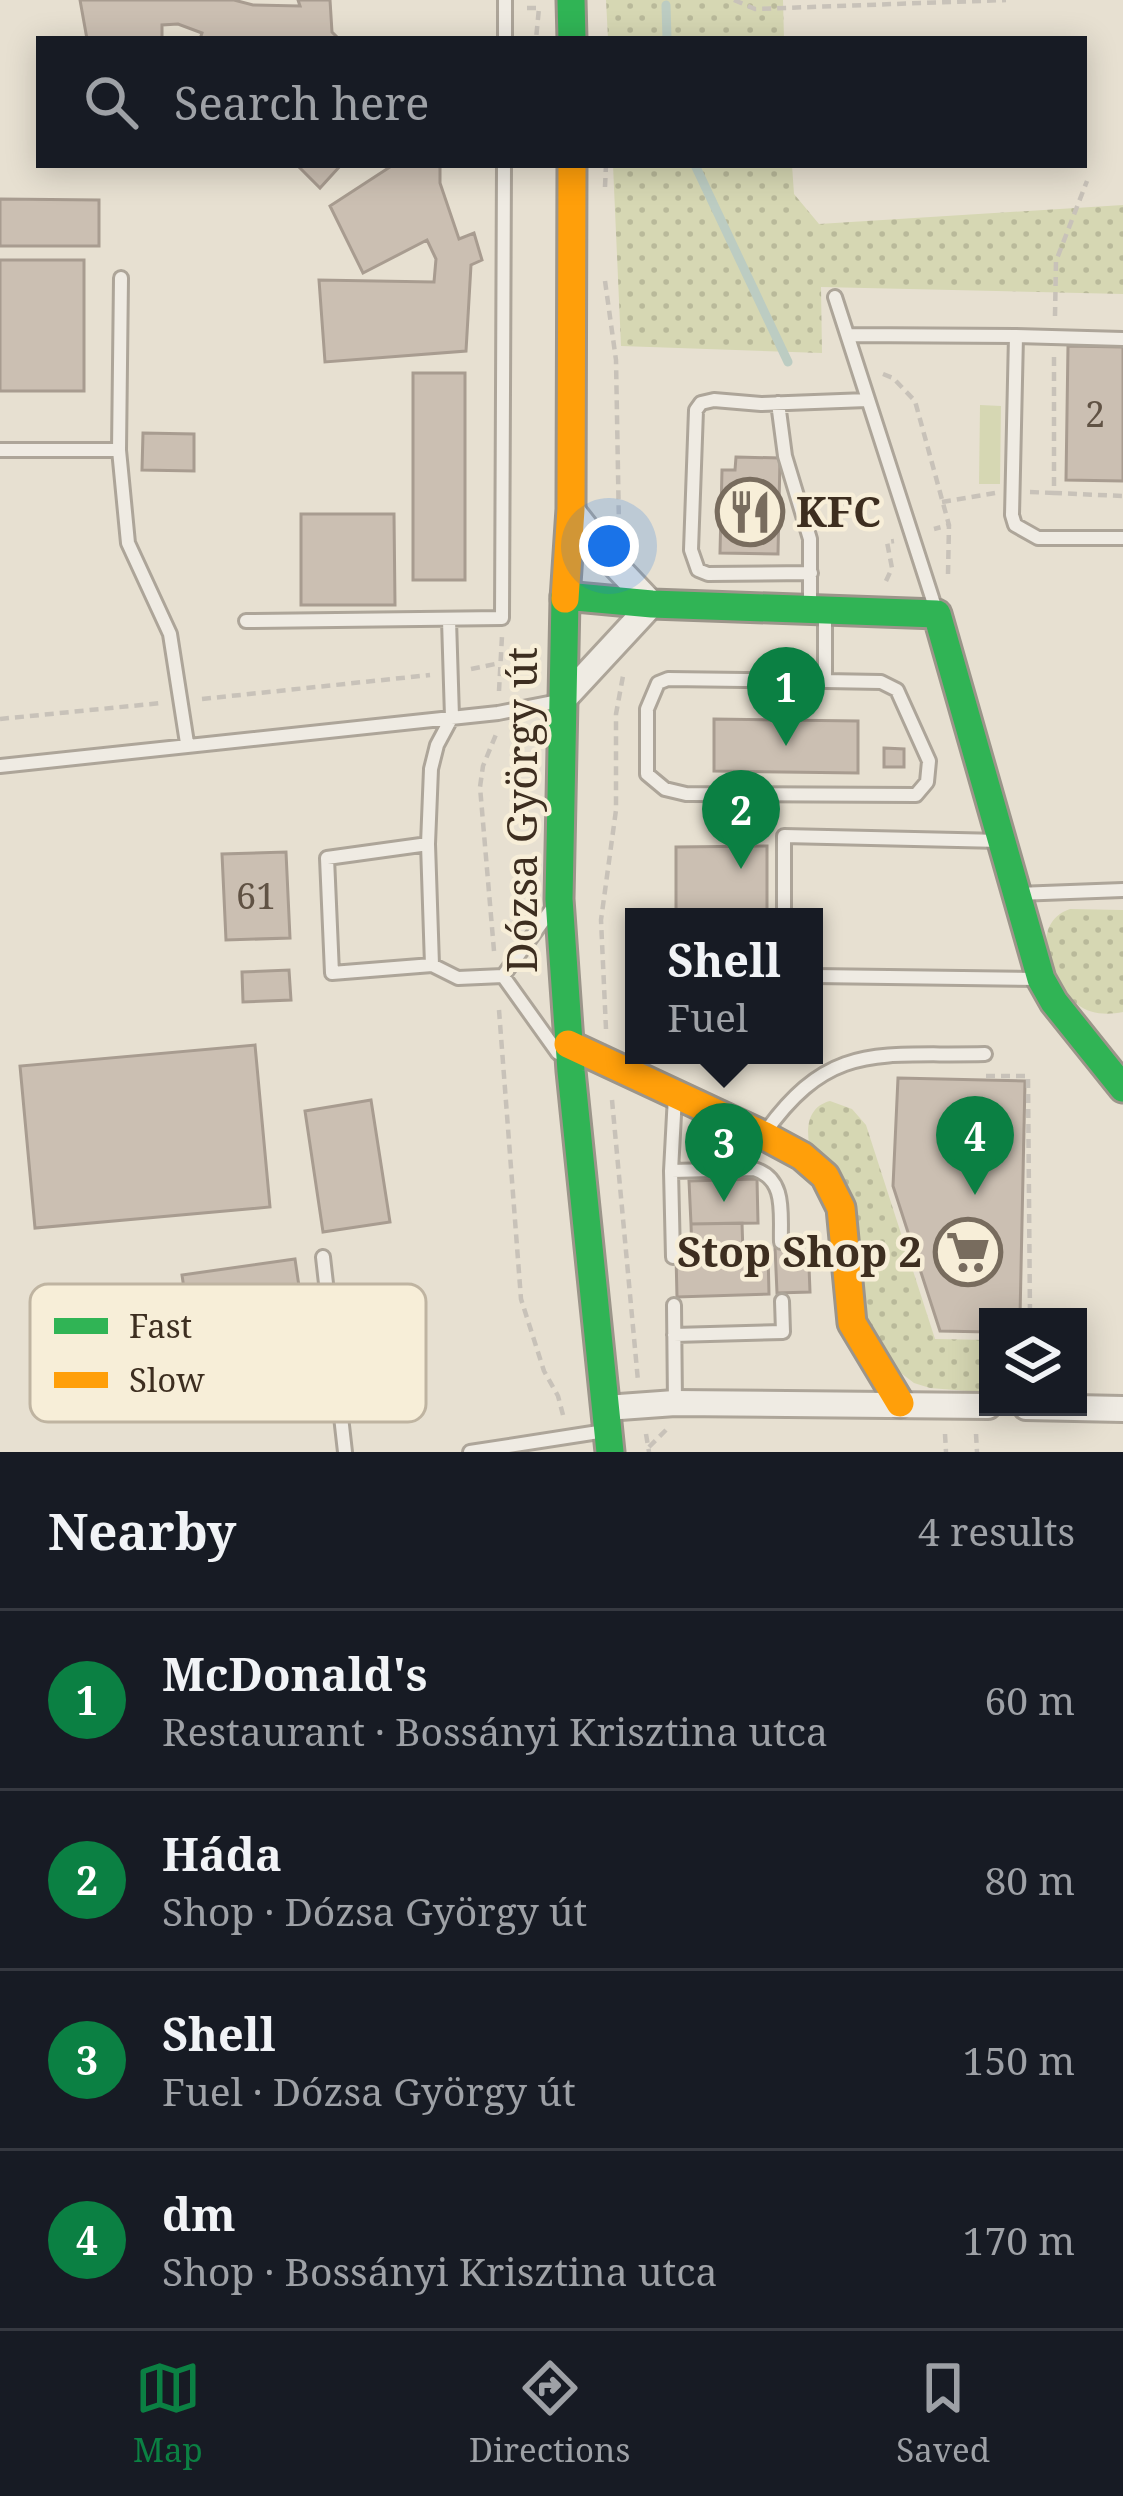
<!DOCTYPE html>
<meta charset="utf-8">
<style>
body{margin:0;font-family:"Noto Serif",serif;background:#242831;color:#f1f3f6}
.controls{position:absolute;right:36px;bottom:36px;display:grid;overflow:hidden;border-radius:0px;box-shadow:0 6px 30px #0003}
.controls button{width:108px;height:108px;display:grid;place-items:center;padding:0;border:0;border-bottom:3px solid #363941;background:#171b24;color:#f1f3f6;font:60px sans-serif}
.you{position:absolute;left:609px;top:546px;width:42px;height:42px;margin:-30px;border:9px solid #fff;border-radius:50%;background:#1a73e8;box-shadow:0 0 0 18px #1a73e833}
.badge{display:grid;place-items:center;width:78px;height:78px;border-radius:50%;background:#0b8043;color:#fff;font-size:39px;font-weight:700}
.pin{position:absolute;translate:-50% -99px;filter:drop-shadow(0 3px 6px #0008)}
.pin::after{content:'';position:absolute;top:63px;width:42px;height:36px;background:inherit;clip-path:polygon(0 0,100% 0,50% 100%)}
.popup{position:absolute;left:625px;top:908px;width:198px;height:156px;box-sizing:border-box;display:grid;place-content:center;border-radius:0px;background:#171b24;filter:drop-shadow(0 3px 9px #0005);font-size:39px;white-space:nowrap;color:#9ea1a6}
.popup b{font-size:45px;color:#f1f3f6}
.popup::after{content:'';position:absolute;left:50%;top:100%;margin-left:-24px;border:24px solid transparent;border-top-color:#171b24}
.list{margin:0;padding:0;list-style:none}
h2{display:flex;justify-content:space-between;align-items:center;height:156px;margin:0;padding:0 48px;font-size:51px}
h2 small{font-size:39px;font-weight:400;color:#9ea1a6}
.list li{display:grid;grid-template-columns:78px 1fr auto;gap:36px;align-items:center;box-sizing:border-box;height:180px;padding:0 48px;border-top:3px solid #363941}
.list b{display:block;font-size:45px;white-space:nowrap}
.list p{margin:0;font-size:39px;white-space:nowrap;color:#9ea1a6}
.list em{font-size:39px;font-style:normal;color:#9ea1a6}
.icon{flex:none;width:66px;height:66px;fill:none;stroke:currentColor;stroke-width:2;stroke-linecap:round;stroke-linejoin:round}
.map{position:relative;flex:none;width:1123px;height:1452px;overflow:hidden}
.search{position:absolute;background:#171b24;box-shadow:0 6px 30px #0003;left:36px;right:36px;top:36px;height:132px;display:flex;align-items:center;gap:30px;box-sizing:border-box;padding:0 42px;border-radius:0px;color:#9ea1a6;font-size:45px}
.sheet{height:876px;background:#171b24}
nav{display:flex;justify-content:space-around;align-items:center;box-sizing:border-box;height:168px;border-top:3px solid #363941;background:#171b24;font-size:33px;color:#9ea1a6}
nav a{display:grid;justify-items:center;gap:6px}
nav .on{color:#0b8043}
.map>svg:first-child{display:block}
.grass{fill:url(#grass-dots)}
.green{fill:#d6d7b3}
.lines{fill:none;stroke-linecap:round;stroke-linejoin:round}
.stream{stroke:#bcccc2;stroke-width:9}
.building{fill:#cbbfb2;stroke:#a89c90;stroke-width:3}
.lane-casing{stroke:#ada599;stroke-width:18}
.street-casing{stroke:#ada599;stroke-width:30}
.fast-casing{stroke:#9c958a;stroke-width:33}
.slow-casing{stroke:#9c958a;stroke-width:33}
.path{stroke:#c8c2b9;stroke-width:4.5;stroke-dasharray:9 6;stroke-linecap:butt}
.lane{stroke:#efebe3;stroke-width:12}
.street{stroke:#efebe3;stroke-width:24}
.fast{stroke:#30b455;stroke-width:27}
.slow{stroke:#ff9f0a;stroke-width:27}
.labels{text-anchor:middle;stroke-width:9;stroke-linejoin:round;paint-order:stroke}
.number-label{font-size:36px;fill:#605244}
.poi-label{font-size:42px;font-weight:bold;fill:#3d2e20;stroke:#f7eed8;text-anchor:start}
.street-label{font-size:42px;fill:#3d2e20;stroke:#f7eed8}
.key{fill:#f7eed8;stroke:#bfb4a1;stroke-width:3}
.key-label{font-size:33px;fill:#3d2e20}
</style>
<div class="map">
<svg width="1123" height="1452" viewBox="0 0 1123 1452">
<defs>
<pattern id="grass-dots" width="8" height="8" patternUnits="userSpaceOnUse" patternTransform="scale(3)"><rect width="8" height="8" fill="#d6d7b3"/><path d="M2 2h.1M6 6h.1" fill="none" stroke="#b9b99a" stroke-width="1.8" stroke-linecap="round"/></pattern>
</defs>
<rect width="100%" height="100%" fill="#e7e0d1"/>
<path class="grass" d="M 606,0 L 783,0 L 784,39 L 608,39 Z
M 613,165 L 792,165 L 794,194 L 819,224 L 1123,205 L 1123,294 L 821,287 L 822,353 L 621,346 Z
M 1070,909 L 1123,910 L 1123,1012 C 1108,1015 1090,1015 1077,1004 C 1050,983 1027,924 1070,909 Z
M 830,1101 L 852,1109 L 866,1125 L 935,1339 L 988,1340 L 988,1379 L 981,1380 L 979,1392 L 930,1388 L 914,1383 L 881,1358 L 809,1143 C 806,1124 810,1106 830,1101 Z"/>
<path class="green" d="M 980,405 L 1001,406 L 1000,484 L 979,484 Z"/>
<g class="lines">
<path class="stream" d="M 666,5 L 667,39
M 695,165 L 788,362"/>
</g>
<path class="building" d="M 80,0 L 234,0 L 253,5 L 300,6 L 298,0 L 330,0 L 332,32 L 339,39 L 200,39 L 202,33 L 178,24 L 162,25 L 162,39 L 87,39 Z
M 297,165 L 341,165 L 320,188 Z
M 440,165 L 440,183 L 459,239 L 474,233 L 482,260 L 471,265 L 466,351 L 325,362 L 319,280 L 434,282 L 436,259 L 427,240 L 363,273 L 330,206 L 393,165 Z
M 0,199 L 99,200 L 99,246 L 0,246 Z
M 0,260 L 84,260 L 84,391 L 0,391 Z
M 1068,346 L 1123,347 L 1123,481 L 1066,480 Z
M 413,373 L 465,373 L 465,580 L 413,580 Z
M 143,433 L 194,434 L 194,471 L 142,470 Z
M 736,457 L 780,458 L 778,554 L 720,553 L 722,470 L 735,470 Z
M 301,514 L 394,514 L 395,605 L 301,605 Z
M 714,719 L 858,721 L 858,773 L 714,771 Z
M 884,748 L 904,749 L 904,767 L 884,767 Z
M 767,846 L 767,917 L 676,917 L 676,847 Z
M 286,852 L 290,938 L 226,940 L 222,854 Z
M 289,970 L 291,1000 L 243,1002 L 242,972 Z
M 255,1045 L 270,1207 L 35,1228 L 20,1066 Z
M 898,1078 L 1025,1081 L 1020,1317 L 988,1317 L 988,1332 L 940,1331 L 893,1186 Z
M 371,1100 L 390,1222 L 323,1232 L 305,1111 Z
M 757,1179 L 758,1223 L 691,1224 L 689,1181 Z
M 742,1223 L 743,1253 L 768,1253 L 769,1294 L 677,1297 L 676,1255 L 692,1255 L 691,1224 Z
M 798,1246 L 799,1267 L 809,1266 L 810,1292 L 777,1293 L 775,1247 Z
M 295,1259 L 313,1382 L 200,1399 L 182,1275 Z
M 92,1294 L 104,1407 L 50,1413 L 37,1300 Z"/>
<g class="lines">
<g class="lane-casing">
<path id="lane" d="M 505,0 L 505,39
M 121,278 L 119,450 L 128,543 L 170,634 L 187,743
M 835,297 L 936,610
M 848,335 L 1016,336 L 1012,515 L 1015,525 L 1038,538 L 1123,538
M 1016,336 L 1123,339
M 778,403 L 785,456 L 810,539 L 810,608
M 0,450 L 119,450
M 811,573 L 708,574 L 698,570 L 691,550 L 696,410 L 701,403 L 714,400 L 761,404 L 867,400
M 246,621 L 502,618 L 504,165
M 825,681 L 881,682 L 897,690 L 929,761 L 927,782 L 916,795 L 686,794 L 665,789 L 647,774 L 647,709 L 658,683 L 668,679 L 825,681 L 825,610
M 0,766 L 498,713 L 559,701
M 428,844 L 327,858 L 332,973 L 432,965 L 458,978 L 503,976 L 551,910
M 1017,894 L 1123,890
M 784,917 L 784,836 L 1001,841
M 432,965 L 428,844 L 431,769 L 437,745 L 452,717 L 449,620
M 503,976 L 558,1053
M 814,976 L 1040,979
M 764,1134 C 831,1039 881,1057 985,1054
M 671,1171 L 754,1169 C 787,1179 780,1214 781,1242
M 323,1257 L 345,1452
M 673,1257 L 671,1171 L 675,1096
M 674,1305 L 675,1403
M 674,1335 L 783,1332 L 782,1301
M 470,1452 L 605,1431"/>
</g>
<g class="street-casing">
<path id="street" d="M 562,701 L 652,604 L 614,564 L 571,509
M 1026,1407 L 1123,1409
M 606,1408 L 675,1403 L 988,1406"/>
</g>
<g class="fast-casing">
<path id="fast" d="M 571,0 L 572,39
M 565,596 L 652,604 L 937,614 L 1041,979 L 1054,1002 L 1123,1088
M 565,599 L 559,899 L 571,1071 L 610,1452"/>
</g>
<g class="slow-casing">
<path id="slow" d="M 565,599 L 571,509 L 572,165
M 568,1044 L 763,1135 L 802,1156 L 825,1176 L 841,1208 L 852,1323 L 900,1403"/>
</g>
<path class="path" d="M 734,0 L 755,9 L 1006,0
M 527,8 L 539,8 L 536,39
M 605,187 L 606,165
M 605,281 L 616,360 L 619,527
M 1055,316 L 1056,261 L 1087,181
M 1054,357 L 1054,493 L 1123,496
M 883,374 L 893,378 L 915,401 L 949,525 L 934,529
M 1030,492 L 1054,493
M 942,502 L 995,493
M 948,574 L 949,525
M 886,581 L 892,568 L 887,542 L 894,541
M 471,669 L 500,663
M 499,691 L 502,636
M 202,699 L 430,675
M 0,719 L 161,703
M 494,951 L 480,787 L 483,766 L 497,732
M 499,1010 L 521,1299 L 544,1371 L 558,1396 L 563,1415
M 606,1029 L 601,920 L 616,810 L 616,714 L 623,676
M 986,1076 L 1028,1076 L 1030,1317
M 612,1100 L 638,1381
M 646,1434 L 649,1452
M 945,1434 L 946,1452
M 976,1434 L 977,1452
M 649,1447 L 666,1430"/>
<use href="#lane" class="lane"/>
<use href="#street" class="street"/>
<use href="#fast" class="fast"/>
<use href="#slow" class="slow"/>
</g>
<defs>
<g id="restaurant-ring" transform="scale(3.45)"><circle r="9.5" fill="#f7eed8" stroke="#786c5e" stroke-width="1.5"/><path d="M-5-6h1v4h1v-4h1v4h1v-4h1v5L-1.5 .5V6h-2V.5L-5-1ZM5-6V6H3V1.5H1.5Q1.5-4 5-6Z" fill="#786c5e"/></g>
<g id="supermarket-ring" transform="scale(3.45)"><circle r="9.5" fill="#f7eed8" stroke="#786c5e" stroke-width="1.5"/><path d="M-6-5.5h2.5l.6 2H6L4.5 2H-2.5L-4.4-4H-6ZM-1.5 3.2a1.3 1.3 0 1 0 .1 0ZM3 3.2a1.3 1.3 0 1 0 .1 0Z" fill="#786c5e"/></g>
</defs>
<g fill-rule="evenodd">
<use href="#restaurant-ring" x="750" y="512"/>
<use href="#supermarket-ring" x="968" y="1252"/>
</g>
<g class="labels">
<g class="number-label">
<text x="1095" y="427">2</text>
<text x="256" y="909">61</text>
</g>
<g class="poi-label">
<text x="796" y="527">KFC</text>
<text x="922" y="1267" text-anchor="end">Stop Shop 2</text>
</g>
<g class="street-label">
<text transform="translate(522 810) rotate(-90)" y="15">Dózsa György út</text>
</g>
</g>
<rect x="30" y="1284" width="396" height="138" rx="18" class="key"/>
<rect x="54" y="1318" width="54" height="16" fill="#30b455"/>
<rect x="54" y="1372" width="54" height="16" fill="#ff9f0a"/>
<g class="key-label">
<text x="129" y="1338">Fast</text>
<text x="129" y="1392">Slow</text>
</g>
</svg>
<div class="controls">
<button><svg class="icon" aria-label="layers" viewBox="0 0 24 24"><path d="M12 4l9 5-9 5-9-5zM3 14l9 5 9-5"/></svg></button>
</div>
<div class="you"></div>
<div class="pin badge" style="left:786px;top:746px">1</div>
<div class="pin badge" style="left:741px;top:869px">2</div>
<div class="pin badge" style="left:724px;top:1202px">3</div>
<div class="popup"><b>Shell</b>Fuel</div>
<div class="pin badge" style="left:975px;top:1195px">4</div>
<div class="search"><svg class="icon" aria-label="search" viewBox="0 0 24 24"><circle cx="10" cy="10" r="6"/><path d="M15 15l6 6"/></svg>Search here</div>
</div>
<section class="sheet">
<h2>Nearby<small>4 results</small></h2>
<ul class="list">
<li><span class="badge">1</span><div><b>McDonald's</b><p>Restaurant · Bossányi Krisztina utca</p></div><em>60 m</em></li>
<li><span class="badge">2</span><div><b>Háda</b><p>Shop · Dózsa György út</p></div><em>80 m</em></li>
<li><span class="badge">3</span><div><b>Shell</b><p>Fuel · Dózsa György út</p></div><em>150 m</em></li>
<li><span class="badge">4</span><div><b>dm</b><p>Shop · Bossányi Krisztina utca</p></div><em>170 m</em></li>
</ul>
</section>
<nav>
<a class="on"><svg class="icon" aria-label="map" viewBox="0 0 24 24"><path d="M3 6l6-2 6 2 6-2v14l-6 2-6-2-6 2zM9 4v14M15 6v14"/></svg>Map</a>
<a><svg class="icon" aria-label="directions" viewBox="0 0 24 24"><path d="M12 3l9 9-9 9-9-9zM9 14v-3h6M13 9l2 2-2 2"/></svg>Directions</a>
<a><svg class="icon" aria-label="saved" viewBox="0 0 24 24"><path d="M7 4h10v16l-5-4-5 4z"/></svg>Saved</a>
</nav>
